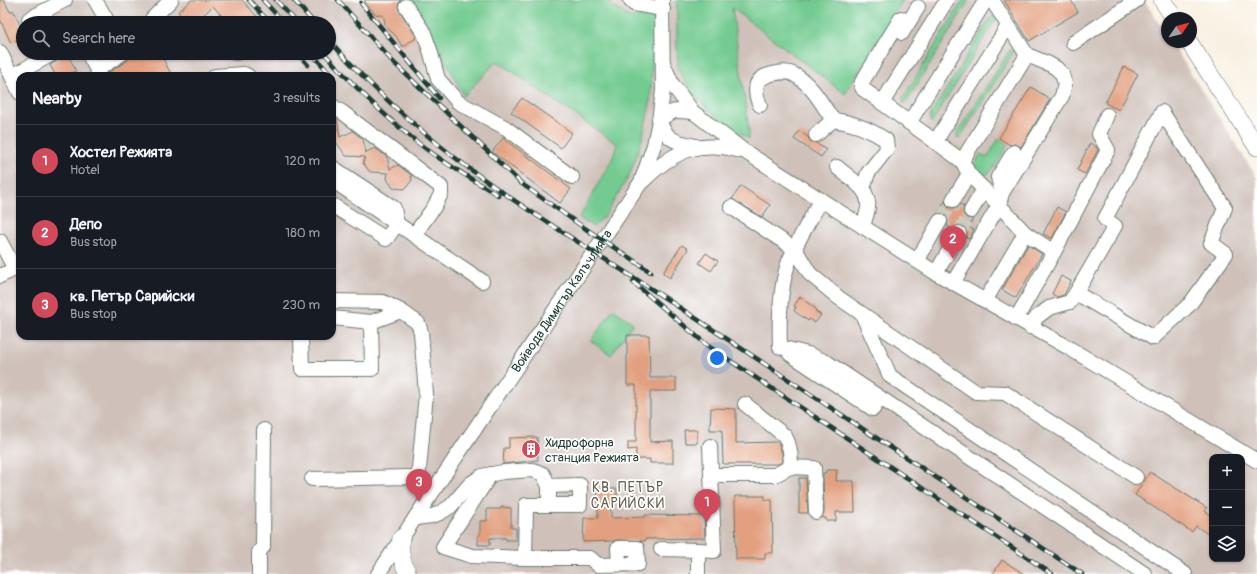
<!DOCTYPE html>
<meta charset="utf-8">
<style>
body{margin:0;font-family:Pangolin,sans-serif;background:#242831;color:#f1f3f6}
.controls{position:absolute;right:12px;bottom:12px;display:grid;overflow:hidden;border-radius:8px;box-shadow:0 1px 3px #0004}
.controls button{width:36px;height:36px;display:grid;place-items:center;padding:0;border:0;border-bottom:1px solid #363941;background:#171b24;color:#f1f3f6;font:20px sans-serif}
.compass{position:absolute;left:1161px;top:12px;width:36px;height:36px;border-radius:50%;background:#171b24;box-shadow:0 1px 3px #0004;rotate:55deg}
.you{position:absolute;left:717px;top:358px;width:14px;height:14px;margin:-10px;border:3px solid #fff;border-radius:50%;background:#1a73e8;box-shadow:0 0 0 6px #1a73e833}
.badge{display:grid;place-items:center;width:26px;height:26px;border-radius:50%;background:#d1495b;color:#fff;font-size:13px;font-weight:700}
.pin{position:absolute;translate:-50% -33px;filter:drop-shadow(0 1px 2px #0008)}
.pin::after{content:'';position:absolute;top:21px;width:14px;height:12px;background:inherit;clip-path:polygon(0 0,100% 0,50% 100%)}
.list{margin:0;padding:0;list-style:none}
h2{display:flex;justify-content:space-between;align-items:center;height:52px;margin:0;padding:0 16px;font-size:17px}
h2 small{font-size:13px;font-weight:400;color:#9ea1a6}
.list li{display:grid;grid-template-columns:26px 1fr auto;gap:12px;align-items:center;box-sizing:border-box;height:72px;padding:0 16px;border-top:1px solid #363941}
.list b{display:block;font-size:15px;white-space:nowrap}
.list p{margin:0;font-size:13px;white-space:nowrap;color:#9ea1a6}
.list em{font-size:13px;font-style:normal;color:#9ea1a6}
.icon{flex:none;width:22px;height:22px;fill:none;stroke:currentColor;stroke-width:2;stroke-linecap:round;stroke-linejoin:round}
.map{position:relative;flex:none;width:1257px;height:574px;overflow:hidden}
.search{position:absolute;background:#171b24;box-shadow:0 1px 3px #0004;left:16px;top:16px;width:320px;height:44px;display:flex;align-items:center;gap:10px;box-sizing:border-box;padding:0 14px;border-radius:22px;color:#9ea1a6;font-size:15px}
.panel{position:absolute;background:#171b24;box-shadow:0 1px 3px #0004;left:16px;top:72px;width:320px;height:268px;border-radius:12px}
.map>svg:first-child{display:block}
.industrial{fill:#cfc1ba;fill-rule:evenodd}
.green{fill:#73cb91;stroke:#498462}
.building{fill:#e3a080}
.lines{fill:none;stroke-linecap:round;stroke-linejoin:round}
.minor-tunnel{stroke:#cdccbe;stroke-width:14;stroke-dasharray:14 7;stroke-linecap:butt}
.minor-casing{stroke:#6b7c71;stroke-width:16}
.major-casing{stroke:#6b7c71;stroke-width:18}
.minor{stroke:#fff;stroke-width:14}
.major{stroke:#fff;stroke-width:17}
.rail-casing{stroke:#1f3d34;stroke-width:4.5}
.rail{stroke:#fff;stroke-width:3;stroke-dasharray:9;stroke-linecap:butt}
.labels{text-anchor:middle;stroke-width:3.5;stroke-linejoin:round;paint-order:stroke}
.street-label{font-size:13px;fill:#1f3d34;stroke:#fff}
.poi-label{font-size:13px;fill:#1f3d34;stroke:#fff;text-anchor:start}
.neighbourhood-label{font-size:14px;letter-spacing:1px;fill:#64604f;stroke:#fff}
</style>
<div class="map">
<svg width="1257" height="574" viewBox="0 0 1257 574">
<rect width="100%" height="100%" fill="#fff"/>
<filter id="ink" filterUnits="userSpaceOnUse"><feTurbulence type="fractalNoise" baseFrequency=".025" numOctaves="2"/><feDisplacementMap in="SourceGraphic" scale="8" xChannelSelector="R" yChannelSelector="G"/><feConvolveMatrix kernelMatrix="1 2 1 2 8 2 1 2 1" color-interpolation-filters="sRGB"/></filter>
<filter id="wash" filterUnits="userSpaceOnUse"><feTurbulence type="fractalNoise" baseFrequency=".012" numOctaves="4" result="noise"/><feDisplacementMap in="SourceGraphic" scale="16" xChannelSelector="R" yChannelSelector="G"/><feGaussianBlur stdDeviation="0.9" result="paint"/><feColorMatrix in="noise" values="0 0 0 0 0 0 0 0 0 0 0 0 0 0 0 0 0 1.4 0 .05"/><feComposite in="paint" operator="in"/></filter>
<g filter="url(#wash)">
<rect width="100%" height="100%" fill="#f8f0e1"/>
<path class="industrial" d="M 0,0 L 1144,0 L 1167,36 L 1167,42 L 1171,42 L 1257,178 L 1257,574 L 0,574 ZM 23,23 L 329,23 L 329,53 L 23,53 ZM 20,76 L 332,76 L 332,336 L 20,336 ZM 1212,457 L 1242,457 L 1242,559 L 1212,559 Z"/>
<path class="green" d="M 411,0 L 611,0 L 611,5 L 631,18 L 639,12 L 650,13 L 655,20 L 653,52 L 650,104 L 642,139 L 631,172 L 605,216 L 593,227 L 579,218 L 612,159 L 617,144 L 497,61 L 464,96 L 422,16 Z
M 677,0 L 903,0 L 845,94 L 732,8 L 749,131 L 749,139 L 722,121 L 694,96 L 678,69 L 677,45 Z
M 963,0 L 969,0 L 907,101 L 905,103 L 903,103 L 903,98 Z
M 994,15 L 996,18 L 995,20 L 934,119 L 932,122 L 930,121 L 930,116 L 991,17 Z
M 1010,50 L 1013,50 L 1013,53 L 961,136 L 959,139 L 957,138 L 957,133 Z
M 999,138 L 1008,144 C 1004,151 993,175 983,175 C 980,175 976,171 973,169 L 980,154 L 987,158 Z
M 613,309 L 633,323 L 611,355 L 591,341 Z"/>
<g id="blocks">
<path class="building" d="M 0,0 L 4,0 L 10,12 L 13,10 L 23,31 L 23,37 L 11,43 L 0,19 Z
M 191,0 L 242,0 L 263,23 L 228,23 L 213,6 L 195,23 L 188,23 L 178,12 Z
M 364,0 L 400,0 L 398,6 L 399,10 L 416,36 L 415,39 L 409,42 L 406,46 L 402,46 L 395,35 L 385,26 L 384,16 L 375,14 Z
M 1004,0 L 1071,0 L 1078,12 L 1029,41 Z
M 67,53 L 76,71 L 66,76 L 56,76 L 50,65 L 58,60 L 62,55 Z
M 131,53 L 160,53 L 172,76 L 103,76 L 128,60 Z
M 1124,67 L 1138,74 L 1119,110 L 1105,103 Z
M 1031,87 L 1050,99 L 1021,147 L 1015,144 L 1010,145 L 999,138 Z
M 522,98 L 572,133 L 561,148 L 511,112 Z
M 332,116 L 337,119 L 340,137 L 353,131 L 355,133 L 363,139 L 366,153 L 366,152 L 375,148 L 387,157 L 390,169 L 398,165 L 411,175 L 412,180 L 405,189 L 393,188 L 387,179 L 388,173 L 370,172 L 363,163 L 365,157 L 346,156 L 332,136 Z
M 799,131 L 808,137 L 810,141 L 816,143 L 826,150 L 821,157 L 794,139 Z
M 503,138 L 571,189 L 560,203 L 492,152 Z
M 1090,143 L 1096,147 L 1098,150 L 1085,174 L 1077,170 Z
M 741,186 L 770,205 L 762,217 L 732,199 Z
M 945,201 L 948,207 L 952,208 L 957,208 L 960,204 L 964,206 L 963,211 L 964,215 L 967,218 L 973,219 L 968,227 L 974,230 L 969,239 L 966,238 L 967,233 L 964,226 L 959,225 L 952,229 L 947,226 L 948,221 L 947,216 L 944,213 L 937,213 Z
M 1057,207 L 1066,212 L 1052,238 L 1043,234 Z
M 682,245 L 688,249 L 670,278 L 663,273 Z
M 1028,245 L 1042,254 L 1016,298 L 1002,290 Z
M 706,253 L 718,261 L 711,271 L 699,263 Z
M 1061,276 L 1071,281 L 1064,295 L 1057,297 L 1052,294 Z
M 800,297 L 816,309 L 815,311 L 821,315 L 815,323 L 809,319 L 808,321 L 794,311 L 796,307 L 794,306 Z
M 627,335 L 649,335 L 650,378 L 676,378 L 676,391 L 650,391 L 650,442 L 673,441 L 673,463 L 650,463 L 650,459 L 636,459 L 636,449 L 628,450 L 628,442 L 636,442 L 636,385 L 627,385 Z
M 711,408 L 736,409 L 736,443 L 778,442 L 782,453 L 782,462 L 778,464 L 723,464 L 722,430 L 710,430 Z
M 684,430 L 697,430 L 697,443 L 685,443 Z
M 537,437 L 538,460 L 503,464 L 504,448 L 509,448 L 509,438 Z
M 826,470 L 837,470 L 836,481 L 854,481 L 855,512 L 836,512 L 836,521 L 826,521 L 826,518 L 822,518 L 824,512 L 823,473 L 826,473 Z
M 1150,472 L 1207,508 L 1205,511 L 1212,516 L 1212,537 L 1196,526 L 1192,532 L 1135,495 Z
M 799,478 L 806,478 L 808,513 L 799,513 Z
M 597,489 L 617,489 L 617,496 L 614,496 L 614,502 L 611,502 L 611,518 L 645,517 L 645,515 L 704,516 L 705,538 L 645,539 L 645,541 L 618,540 L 613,541 L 583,542 L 584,518 L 598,518 Z
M 735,496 L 765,496 L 765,500 L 772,500 L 773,553 L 765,553 L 765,559 L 736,559 Z
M 501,507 L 511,508 L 511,528 L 516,528 L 516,540 L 506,540 L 506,538 L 490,538 L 490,545 L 478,545 L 478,535 L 480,535 L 480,521 L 487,521 L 487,509 L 501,509 Z
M 1002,560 L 1024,574 L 993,574 Z"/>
</g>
</g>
<g filter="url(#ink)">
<use href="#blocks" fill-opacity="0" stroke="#6b7c71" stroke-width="1"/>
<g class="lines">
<path class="minor-tunnel" d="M 940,221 L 953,200
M 959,233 L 971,211"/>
<g class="minor-casing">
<g id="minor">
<path d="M 95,0 L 108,22 L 107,23"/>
<path d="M 630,0 L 634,4 L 663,9"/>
<path d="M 406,6 L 424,33 L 430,50 L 438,79 L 458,102 L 506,128 L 572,177"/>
<path d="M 901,18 L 862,82 L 861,85 L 863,89 L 962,161 L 969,174 L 999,205 L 1002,193 L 1062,96 L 1065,84 L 1062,74 L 1056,68 L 1049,64 L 1027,55 L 992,0"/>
<path d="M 29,19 L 65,0"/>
<path d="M 161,23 L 152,19 L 171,0"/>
<path d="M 902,33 L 918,7"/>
<path d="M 1073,43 L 1137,0"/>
<path d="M 0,52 L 20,93"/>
<path d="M 88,53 L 97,70 L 123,53"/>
<path d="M 235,53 L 236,53"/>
<path d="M 663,63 L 672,84 L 693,112 L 747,153 L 936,273 L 1069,348 L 1257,461"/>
<path d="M 12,76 L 54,53"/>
<path d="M 215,76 L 244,74 L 248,76"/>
<path d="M 882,103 L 947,0"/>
<path d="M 760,105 C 757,99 755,91 757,84 C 760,74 785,70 793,74 C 812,84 821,103 833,120"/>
<path d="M 332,106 L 342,112 L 441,187 L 441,194 L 434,207 L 414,235"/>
<path d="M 1162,112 L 1225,208 L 1211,243 L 1226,254 L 1190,304 L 1153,338 L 1076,293 L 1115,226 L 1105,219 Z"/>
<path d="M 659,121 C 668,141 675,142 696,146"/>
<path d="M 659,121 C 673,109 675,110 693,112"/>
<path d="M 909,123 L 986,0"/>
<path d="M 816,135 L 833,120 C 851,122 871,130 886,140 L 887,149 L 868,173 L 863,189"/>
<path d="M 935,142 L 1008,26"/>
<path d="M 962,161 L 1027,55"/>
<path d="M 332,167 L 394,208 L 397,224 L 386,239 L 332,205"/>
<path d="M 837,167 C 849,178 871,189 868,208 C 867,215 864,221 863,227"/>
<path d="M 332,180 L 482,281"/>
<path d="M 643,181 C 673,151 699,139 741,151"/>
<path d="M 1002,193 L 998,177 L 1014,152"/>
<path d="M 821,200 C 810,220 796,242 788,264 C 780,288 779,321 780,347 L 808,354 L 828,363 L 1145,574"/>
<path d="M 953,200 L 969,174"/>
<path d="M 731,207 L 795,249 L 810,274 L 839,298 L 976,392 L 1005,393 L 1136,477"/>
<path d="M 971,211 L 984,189"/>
<path d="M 0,241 L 15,269 L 0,276"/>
<path d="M 917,261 L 940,221"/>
<path d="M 936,273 L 959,233"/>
<path d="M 953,283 L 999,205 L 1025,233"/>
<path d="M 332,301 L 383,302 L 401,311 L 418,323 L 421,332 L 426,394 L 418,480 L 434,490"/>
<path d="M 985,301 L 1025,233 L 1054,252"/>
<path d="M 862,314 L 890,376 L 1185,574"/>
<path d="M 332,318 L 371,322 L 401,311"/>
<path d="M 1016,319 L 1054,252 L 1108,150 L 1099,134 L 1107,115"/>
<path d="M 1030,327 L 1037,317 L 1049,308 L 1070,302 L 1076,293"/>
<path d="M 301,336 L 302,369 L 372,369 L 371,322"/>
<path d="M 790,354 L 873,409 L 880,398"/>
<path d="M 790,467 L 814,468 L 816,512"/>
<path d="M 491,474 L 443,547 L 472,556 L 525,558"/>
<path d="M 711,475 L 775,475 L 790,467 C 792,456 790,446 785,436 L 745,404"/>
<path d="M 312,479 L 410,477 L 418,480"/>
<path d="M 549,505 L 580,505 L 580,485 L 549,486"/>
<path d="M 415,518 L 432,516 L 440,513 L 451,506 L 470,484 L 482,476 L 503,472 L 533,470 L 543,474 L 549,486 L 549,505 L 526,505 L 525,558 L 590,558 L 598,565 L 638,564 L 637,548 L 618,548 L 619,564"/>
<path d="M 661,549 L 698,550 L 698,574"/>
<path d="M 698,550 L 714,551 L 710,446"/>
<path d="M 259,574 L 259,552 L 263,547 L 264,430"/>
<path id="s1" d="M 378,574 L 415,518 L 641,182 L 654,145 L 659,121 L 663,91 L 662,0"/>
</g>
</g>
<g class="major-casing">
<path id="major" d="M 1162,0 L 1174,18
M 1189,42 L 1257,147
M 401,538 C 399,552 402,561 408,574"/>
</g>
<use href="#minor" class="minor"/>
<use href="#major" class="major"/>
<g class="rail-casing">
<path id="rail" d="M 249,0 L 270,23
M 263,0 L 284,23
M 276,0 L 297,23
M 294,0 L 314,23
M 338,0 L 393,62 L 522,184 L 583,227 L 651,272
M 361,3 L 439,98
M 329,40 C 368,84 411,124 458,160 C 522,209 592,250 659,294 C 800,387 941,481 1082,574
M 297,53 L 308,65
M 311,53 L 333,77
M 324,53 C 353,85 383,115 417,142 C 442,162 470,178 498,195
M 633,282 L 708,346 L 1052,574"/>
</g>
<use href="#rail" class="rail"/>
</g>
</g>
<defs>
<g id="building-disc" transform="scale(1)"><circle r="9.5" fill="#d1495b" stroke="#fff"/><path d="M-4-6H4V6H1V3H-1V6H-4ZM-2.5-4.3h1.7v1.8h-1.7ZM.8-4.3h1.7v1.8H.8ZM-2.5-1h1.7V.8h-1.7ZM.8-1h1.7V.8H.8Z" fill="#fff"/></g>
</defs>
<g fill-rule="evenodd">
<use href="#building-disc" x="531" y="449"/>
</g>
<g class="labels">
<g class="street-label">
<text dy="5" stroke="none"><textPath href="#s1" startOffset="329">Войвода Димитър Калъчлията</textPath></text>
</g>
<g class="poi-label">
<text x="545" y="447">Хидрофорна<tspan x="545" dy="15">станция Режията</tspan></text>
</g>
<g class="neighbourhood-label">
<text x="628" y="492">КВ. ПЕТЪР<tspan x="628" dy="16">САРИЙСКИ</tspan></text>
</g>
</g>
</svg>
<div class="controls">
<button>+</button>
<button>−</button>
<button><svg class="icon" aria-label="layers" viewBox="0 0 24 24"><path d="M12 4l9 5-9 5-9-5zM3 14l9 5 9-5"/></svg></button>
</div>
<svg class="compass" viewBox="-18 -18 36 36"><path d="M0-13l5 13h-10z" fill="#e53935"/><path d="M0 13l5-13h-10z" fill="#9ea1a6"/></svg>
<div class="you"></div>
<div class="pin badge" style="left:707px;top:522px">1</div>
<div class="pin badge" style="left:953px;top:259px">2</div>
<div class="pin badge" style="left:419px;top:502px">3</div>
<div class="search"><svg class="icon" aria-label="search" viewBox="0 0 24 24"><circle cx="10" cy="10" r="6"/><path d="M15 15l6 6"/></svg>Search here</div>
<section class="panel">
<h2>Nearby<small>3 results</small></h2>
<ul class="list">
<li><span class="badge">1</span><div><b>Хостел Режията</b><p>Hotel</p></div><em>120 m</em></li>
<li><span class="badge">2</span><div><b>Депо</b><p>Bus stop</p></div><em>180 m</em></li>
<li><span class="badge">3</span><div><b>кв. Петър Сарийски</b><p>Bus stop</p></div><em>230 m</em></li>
</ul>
</section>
</div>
